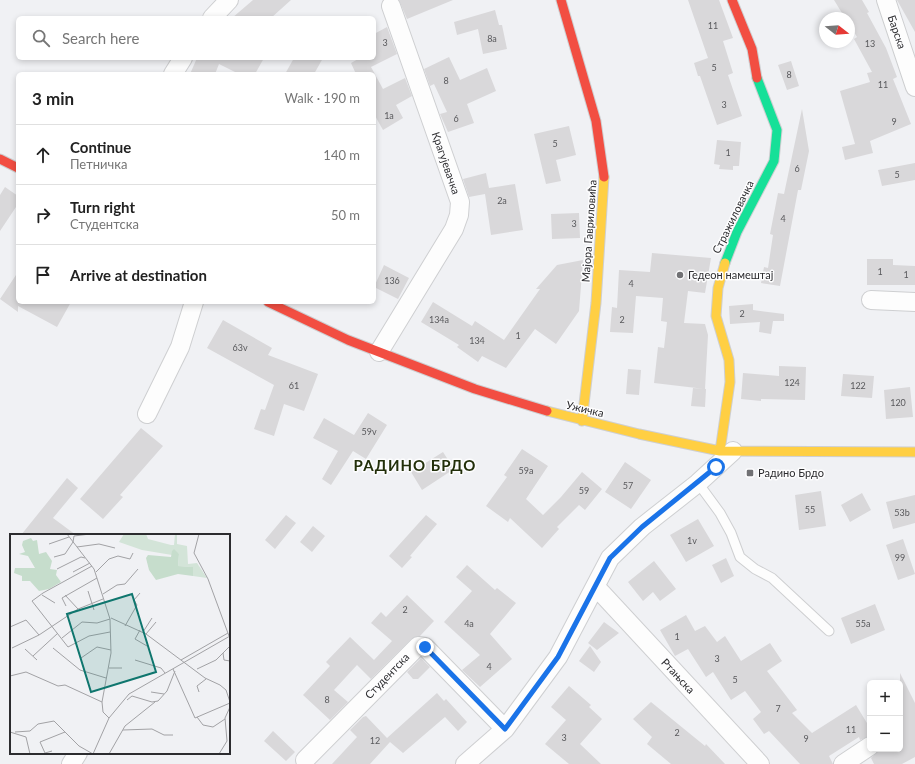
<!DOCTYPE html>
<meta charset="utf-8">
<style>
body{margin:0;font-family:Lato,sans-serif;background:#f2f2f2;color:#222}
.controls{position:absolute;right:12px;bottom:12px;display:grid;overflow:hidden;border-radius:6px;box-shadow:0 2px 6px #0003}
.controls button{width:36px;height:36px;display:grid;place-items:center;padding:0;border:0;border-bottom:1px solid #e0e0e0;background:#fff;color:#222;font:20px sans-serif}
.compass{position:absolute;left:819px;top:12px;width:36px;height:36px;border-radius:50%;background:#fff;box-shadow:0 2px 6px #0003;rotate:107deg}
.stop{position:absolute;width:12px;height:12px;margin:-9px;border:3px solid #1a73e8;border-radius:50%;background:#fff}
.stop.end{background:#1a73e8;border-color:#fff;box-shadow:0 1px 4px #0008}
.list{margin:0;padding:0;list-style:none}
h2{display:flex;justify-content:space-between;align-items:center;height:52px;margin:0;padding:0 16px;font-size:17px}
h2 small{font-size:13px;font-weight:400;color:#767676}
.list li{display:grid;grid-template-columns:26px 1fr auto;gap:12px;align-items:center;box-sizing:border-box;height:60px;padding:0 16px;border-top:1px solid #e0e0e0}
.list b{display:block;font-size:15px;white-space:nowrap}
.list p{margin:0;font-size:13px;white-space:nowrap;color:#767676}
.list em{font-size:13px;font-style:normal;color:#767676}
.icon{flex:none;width:22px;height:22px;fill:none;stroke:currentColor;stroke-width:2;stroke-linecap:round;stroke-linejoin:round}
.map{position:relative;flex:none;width:915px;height:764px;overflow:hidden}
.search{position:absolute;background:#fff;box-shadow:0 2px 6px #0003;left:16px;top:16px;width:360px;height:44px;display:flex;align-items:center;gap:10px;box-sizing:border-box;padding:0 14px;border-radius:6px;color:#767676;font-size:15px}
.panel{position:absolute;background:#fff;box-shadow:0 2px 6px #0003;left:16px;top:72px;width:360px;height:232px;border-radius:6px}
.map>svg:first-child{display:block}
.building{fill:#d9d8da}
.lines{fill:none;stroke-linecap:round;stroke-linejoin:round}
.lane-casing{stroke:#cecfd1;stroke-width:11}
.street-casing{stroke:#cecfd1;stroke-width:20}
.fast-casing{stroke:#cecfd1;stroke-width:11}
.slow-casing{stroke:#cecfd1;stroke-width:11}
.jam-casing{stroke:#cecfd1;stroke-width:11}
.lane{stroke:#fdfdfd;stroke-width:9}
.street{stroke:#fdfdfd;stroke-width:18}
.fast{stroke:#16e098;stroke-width:9}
.slow{stroke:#ffcf43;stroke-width:9}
.jam{stroke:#f24e42;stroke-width:9}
.route{stroke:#1a73e8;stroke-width:5}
.poi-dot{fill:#717174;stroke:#fdfdfe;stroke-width:1.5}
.labels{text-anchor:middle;stroke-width:3;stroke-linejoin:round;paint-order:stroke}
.number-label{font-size:9px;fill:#59595c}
.street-label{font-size:11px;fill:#2c2c2f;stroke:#fdfdfe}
.poi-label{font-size:11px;fill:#2c2c2f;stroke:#fdfdfe;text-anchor:start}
.district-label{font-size:15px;font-weight:bold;letter-spacing:1px;fill:#222f0a;stroke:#fdfdfe}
.inset-road{fill:none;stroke:#a2a2a5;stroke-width:1}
.view{fill:#0f766e;fill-opacity:0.15;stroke:#0f766e;stroke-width:2}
.inset-edge{fill:none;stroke:#2c2c2f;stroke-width:2}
</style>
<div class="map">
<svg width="915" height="764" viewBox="0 0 915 764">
<rect width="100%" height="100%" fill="#f0f1f4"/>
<path class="building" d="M 253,0 L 291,0 L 271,18 L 232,18 Z
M 399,0 L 453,0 L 407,19 Z
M 688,0 L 719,0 L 733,38 L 723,41 L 733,73 L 728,75 L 742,116 L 717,125 L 700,76 L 698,76 L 694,63 L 708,58 Z
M 834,0 L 862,0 L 869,12 L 867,13 L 886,48 L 897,77 L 893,79 L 911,124 L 870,141 L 873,153 L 845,160 L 842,147 L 855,144 L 840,91 L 870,82 L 867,73 L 872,72 L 854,39 L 857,37 L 849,24 L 849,18 L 845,18 Z
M 897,0 L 915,0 L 915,32 Z
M 495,10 L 499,25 L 502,25 L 507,49 L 483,54 L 478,29 L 457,35 L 454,22 Z
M 387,27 L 397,54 L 371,67 L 383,89 L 405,78 L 412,96 L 396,105 L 403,118 L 383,130 L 374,114 L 374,74 L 356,74 L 351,63 L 360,58 L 374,58 L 374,34 Z
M 449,57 L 460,80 L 487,68 L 496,91 L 467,104 L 474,123 L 448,132 L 440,114 L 447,112 L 434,84 L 430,86 L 424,69 Z
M 197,58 L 264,58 L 255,74 L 239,74 L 219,64 L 215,74 L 190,74 Z
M 294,58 L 323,58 L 314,74 L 285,74 Z
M 791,61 L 799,86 L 787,90 L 778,65 Z
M 802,109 L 809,151 L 801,190 L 798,190 L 780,286 L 761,283 L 764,267 L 768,268 L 773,235 L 770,234 L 778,193 L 784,194 Z
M 569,126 L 576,155 L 556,160 L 561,181 L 546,184 L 534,134 Z
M 717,140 L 741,142 L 739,166 L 733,166 L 733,170 L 719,169 L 720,165 L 714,164 Z
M 915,163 L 915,180 L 882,186 L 878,170 Z
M 486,173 L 489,188 L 515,184 L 523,230 L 491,235 L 485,194 L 469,197 L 463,179 Z
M 5,187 L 18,196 L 18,204 L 0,231 L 0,195 Z
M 579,213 L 580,238 L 552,239 L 551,214 Z
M 652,253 L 711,258 L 705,293 L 688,291 L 684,323 L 705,324 L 708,335 L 705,389 L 654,383 L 658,347 L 664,348 L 667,322 L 661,321 L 663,298 L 636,296 L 633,333 L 610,332 L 612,307 L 617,308 L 619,270 L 650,272 Z
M 867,259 L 893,259 L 893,265 L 915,266 L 915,285 L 867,285 Z
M 583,260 L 579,311 L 556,344 L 535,329 L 506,368 L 482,356 L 478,362 L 457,347 L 459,345 L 421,322 L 433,302 L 472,326 L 475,321 L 504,340 L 540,289 L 536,289 L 557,265 Z
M 384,265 L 409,278 L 398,299 L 374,287 Z
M 18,272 L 18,302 L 71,302 L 57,327 L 18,306 L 18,312 L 0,299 Z
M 753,304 L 753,310 L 784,314 L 784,321 L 773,321 L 771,334 L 759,332 L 760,322 L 730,324 L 729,306 Z
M 223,320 L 272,348 L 268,355 L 318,374 L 304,411 L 284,404 L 274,436 L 254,429 L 261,409 L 265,410 L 274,385 L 207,348 Z
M 779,366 L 806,367 L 805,400 L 761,399 L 761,401 L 741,399 L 743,373 L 779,376 Z
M 628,369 L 641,370 L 639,395 L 626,394 Z
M 843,374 L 874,376 L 872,398 L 841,396 Z
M 910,387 L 913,417 L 886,419 L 884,390 Z
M 693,388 L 706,389 L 705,407 L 691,406 Z
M 368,413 L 387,425 L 366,459 L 353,451 L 331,485 L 322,479 L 338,451 L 313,438 L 324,418 L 354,435 Z
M 141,428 L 163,446 L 120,495 L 123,497 L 103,519 L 80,499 Z
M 522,449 L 548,466 L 526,499 L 543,515 L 561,497 L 582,472 L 602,489 L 585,510 L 579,505 L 557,527 L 559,529 L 542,548 L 510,518 L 508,522 L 486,506 L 507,477 L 504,475 Z
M 443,452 L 454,469 L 422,490 L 411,472 Z
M 625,462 L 651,480 L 631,509 L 605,492 Z
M 67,478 L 78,488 L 53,518 L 76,535 L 21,535 Z
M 821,491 L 826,526 L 799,530 L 795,495 Z
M 862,493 L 871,510 L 850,522 L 841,505 Z
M 915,495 L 915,523 L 893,529 L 886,502 Z
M 286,515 L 296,523 L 275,549 L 265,540 Z
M 426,515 L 437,524 L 410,556 L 412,557 L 402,568 L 389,556 Z
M 698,519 L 714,546 L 686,562 L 670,535 Z
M 313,526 L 325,536 L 312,552 L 300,542 Z
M 903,539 L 915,574 L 898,580 L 886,545 Z
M 726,558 L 734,576 L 721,583 L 712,565 Z
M 654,561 L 676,589 L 660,601 L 653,592 L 643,601 L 628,582 Z
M 467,565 L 495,590 L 497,588 L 516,603 L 490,634 L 512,659 L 480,687 L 462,670 L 480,655 L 444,622 L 472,591 L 456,577 Z
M 407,595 L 434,621 L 420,636 L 411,639 L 371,679 L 357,665 L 334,690 L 348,702 L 330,720 L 303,695 L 330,666 L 326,662 L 350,637 L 374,660 L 392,641 L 371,623 L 381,612 L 386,617 Z
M 875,604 L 885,630 L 851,644 L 841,618 Z
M 686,615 L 695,631 L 705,626 L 717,642 L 725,636 L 741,661 L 770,643 L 782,661 L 767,671 L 797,710 L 792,713 L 812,733 L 856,705 L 870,728 L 870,736 L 860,740 L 859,737 L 829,756 L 833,764 L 800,764 L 769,731 L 764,734 L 753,719 L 761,712 L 745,691 L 731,700 L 713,672 L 706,677 L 688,649 L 675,656 L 660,630 Z
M 604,622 L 619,633 L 597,650 L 588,643 Z
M 590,646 L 601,662 L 594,672 L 579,661 Z
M 421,658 L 430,667 L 418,679 L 413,679 L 407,672 Z
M 900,673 L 915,703 L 915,757 L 902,764 L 874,764 L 871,758 L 880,749 L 900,749 Z
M 569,686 L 591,705 L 589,707 L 602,719 L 580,744 L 601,764 L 569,764 L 545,744 L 566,720 L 551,707 Z
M 437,693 L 444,701 L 446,699 L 467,722 L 458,731 L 445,717 L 403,753 L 390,742 L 370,764 L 332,764 L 357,737 L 350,730 L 363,717 L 366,716 L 387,738 Z
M 651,702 L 705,746 L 706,744 L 725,764 L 671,764 L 647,744 L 652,737 L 633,719 Z
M 273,731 L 295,752 L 286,761 L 264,741 Z"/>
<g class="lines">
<g class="lane-casing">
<path id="lane" d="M 698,483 L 720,513 L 731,533 L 740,557 L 755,569 L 772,578 L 829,631"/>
</g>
<g class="street-casing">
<path id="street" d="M 886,0 L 915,87
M 212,18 L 229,0
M 173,74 L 183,58
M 871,300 L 915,302
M 379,352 L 454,229 L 459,215 L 460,202 L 391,6
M 147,414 L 180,347 L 194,302
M 596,587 L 760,764
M 305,760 L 418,646 L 425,647 L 505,729
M 71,764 L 78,753
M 465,764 L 505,729 L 558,657 L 610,558 L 642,527 L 698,483 L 733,451
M 843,764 L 870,746"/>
</g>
<g class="fast-casing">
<path id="fast" d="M 725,263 L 737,232 L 774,161 L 777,130 L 757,78"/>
</g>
<g class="slow-casing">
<path id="slow" d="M 547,411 L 639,434 L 720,451 L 915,452
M 582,421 L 596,303 L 604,177
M 720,451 L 730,382 L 729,360 L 716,316 L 718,288 L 725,263"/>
</g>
<g class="jam-casing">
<path id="jam" d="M 561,0 L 596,121 L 604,177
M 732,0 L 752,49 L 757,78
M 0,159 L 18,168
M 268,302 L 348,340 L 475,389 L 547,411"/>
</g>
<use href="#lane" class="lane"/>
<use href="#street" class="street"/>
<use href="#fast" class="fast"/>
<use href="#slow" class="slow"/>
<use href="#jam" class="jam"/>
</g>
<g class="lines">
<path class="route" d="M 425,647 L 505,729 L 558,657 L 610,558 L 642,527 L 716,467"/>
</g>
<g class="poi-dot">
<circle cx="680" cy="275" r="4"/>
<rect x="746" y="469" width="8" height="8" rx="2"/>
</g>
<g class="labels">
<g class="number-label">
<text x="713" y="29">11</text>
<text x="492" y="42">8a</text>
<text x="385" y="46">3</text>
<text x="870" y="47">13</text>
<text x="714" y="71">5</text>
<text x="789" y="78">8</text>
<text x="446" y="84">8</text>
<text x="883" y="88">11</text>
<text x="724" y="108">3</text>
<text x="389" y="119">1a</text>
<text x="456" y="122">6</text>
<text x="894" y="125">9</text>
<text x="555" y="147">5</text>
<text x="728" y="156">1</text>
<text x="797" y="172">6</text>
<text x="897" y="178">5</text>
<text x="502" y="204">2a</text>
<text x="783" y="222">4</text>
<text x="574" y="227">3</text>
<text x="880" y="275">1</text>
<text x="906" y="278">1</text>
<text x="392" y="284">136</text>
<text x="631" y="287">4</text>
<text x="742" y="317">2</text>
<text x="439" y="323">134a</text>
<text x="622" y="323">2</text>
<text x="518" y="339">1</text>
<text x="477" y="344">134</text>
<text x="240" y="351">63v</text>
<text x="792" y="386">124</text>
<text x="294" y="389">61</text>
<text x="858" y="389">122</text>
<text x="898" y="406">120</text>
<text x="369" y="435">59v</text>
<text x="526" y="474">59a</text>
<text x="628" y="489">57</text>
<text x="584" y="494">59</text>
<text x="810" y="513">55</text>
<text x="902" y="516">53b</text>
<text x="692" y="544">1v</text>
<text x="900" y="561">99</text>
<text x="405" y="613">2</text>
<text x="469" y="627">4a</text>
<text x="863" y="627">55a</text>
<text x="677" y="640">1</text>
<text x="717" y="662">3</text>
<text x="489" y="670">4</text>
<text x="735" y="683">5</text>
<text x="327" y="703">8</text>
<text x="778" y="712">7</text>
<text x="851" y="733">11</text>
<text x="677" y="736">2</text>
<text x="564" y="741">3</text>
<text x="806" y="742">9</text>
<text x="375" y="744">12</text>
</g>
<g class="street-label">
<text transform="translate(897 32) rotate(71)" y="4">Барска</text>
<text transform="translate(446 163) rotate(71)" y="4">Крагујевачка</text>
<text transform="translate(733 217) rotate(-64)" y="4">Стражиловачка</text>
<text transform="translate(589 231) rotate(-86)" y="4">Мајора Гавриловића</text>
<text transform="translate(585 409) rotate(13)" y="4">Ужичка</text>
<text transform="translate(387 676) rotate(-46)" y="4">Студентска</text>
<text transform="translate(678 676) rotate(47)" y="4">Ртањска</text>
</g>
<g class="poi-label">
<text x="688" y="279">Гедеон намештај</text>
<text x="758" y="477">Радино Брдо</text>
</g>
<g class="district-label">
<text x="415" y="471">РАДИНО БРДО</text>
</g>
</g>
<g transform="translate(10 534)">
<rect width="220" height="220" fill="#f0f1f4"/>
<path d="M 114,0 L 136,0 L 138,5 L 161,11 L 164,11 L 165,0 L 167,0 L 167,10 L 177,12 L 178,30 L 187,29 L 197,44 L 183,42 L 182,33 L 168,32 L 169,20 L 162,17 L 162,21 L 132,16 L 109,8 Z" fill="#d3e4d8"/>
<path d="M 21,4 L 23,7 L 27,6 L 29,20 L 36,18 L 42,27 L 40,35 L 47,36 L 46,41 L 51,48 L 39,55 L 29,57 L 20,47 L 12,47 L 12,42 L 4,39 L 5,34 L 25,34 L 18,22 L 9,20 L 15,18 L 12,11 L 13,7 ZM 164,15 L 169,20 L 168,32 L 183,33 L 183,42 L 168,40 L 146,46 L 139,36 L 136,24 L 138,21 L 161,23 L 162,17 Z" fill="#c6ddcc"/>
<path class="inset-road" d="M 57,0 L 84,35 L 100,85 L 101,119 L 92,168 L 93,178 L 99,184M 189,0 L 184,19 L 198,45 L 219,102M 39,10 L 59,3M 67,13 L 89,10 L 105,14M 44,23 L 55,20 L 63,8 L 64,2 L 80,0M 82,32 L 33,59 L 22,67 L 58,113 L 79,102 L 100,98M 47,35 L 71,23 L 75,24M 63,38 L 80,29M 86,38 L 99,25 L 108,22 L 120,25 L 123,19M 78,57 L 84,76M 93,60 L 107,51 L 115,50 L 128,35M 32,61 L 45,69M 55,61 L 68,75M 56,72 L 52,64 L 87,44M 101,84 L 136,100 L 195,144 L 210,151 L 216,156 L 220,168M 115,92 L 127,71 L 124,66 L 130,59M 0,93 L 16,86 L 29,101M 130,96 L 125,105 L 137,112M 133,98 L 142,84M 136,100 L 146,88M 52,104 L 72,88 L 87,89 L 100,85M 2,114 L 29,101 L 68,75 L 93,65M 43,114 L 70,136 L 96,144M 15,115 L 27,126M 213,119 L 214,126 L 220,127M 23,122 L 48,99M 71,124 L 87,113 L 101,116M 125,126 L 151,134 L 155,139M 171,126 L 218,99M 99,134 L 112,134M 163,135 L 185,184 L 220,169M 187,135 L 206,126 L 220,112M 0,142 L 16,138 L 48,152 L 55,151 L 92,168M 141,158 L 154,160M 189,158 L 187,152 L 196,145M 117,166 L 122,162 L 142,168 L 148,167 L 157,157 L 165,137M 187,183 L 193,191 L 203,193 L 215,185M 113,196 L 142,195 L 154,201 L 163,201M 0,198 L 16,203 L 20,220M 5,198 L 20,197 L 28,190 L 44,187 L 69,212 L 83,220M 42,217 L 35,219 L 30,208 L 55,198M 83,220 L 99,184 L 119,160 L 220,102M 99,220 L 115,192 L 145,168M 209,220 L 217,207 L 215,184 L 220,173"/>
<path class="view" d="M 122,60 L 146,138 L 81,158 L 57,80 Z"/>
<rect width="220" height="220" class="inset-edge"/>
</g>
</svg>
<div class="controls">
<button>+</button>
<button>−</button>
</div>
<svg class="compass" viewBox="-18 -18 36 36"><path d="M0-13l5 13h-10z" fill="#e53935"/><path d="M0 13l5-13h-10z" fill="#767676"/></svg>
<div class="stop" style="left:716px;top:467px"></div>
<div class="stop end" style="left:425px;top:647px"></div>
<div class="search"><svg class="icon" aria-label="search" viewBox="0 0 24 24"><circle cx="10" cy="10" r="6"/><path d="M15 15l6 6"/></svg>Search here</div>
<section class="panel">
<h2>3 min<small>Walk · 190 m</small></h2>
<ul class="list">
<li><svg class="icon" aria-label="ahead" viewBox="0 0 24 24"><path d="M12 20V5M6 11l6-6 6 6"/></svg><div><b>Continue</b><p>Петничка</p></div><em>140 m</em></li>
<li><svg class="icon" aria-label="right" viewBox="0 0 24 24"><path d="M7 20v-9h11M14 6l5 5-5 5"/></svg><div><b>Turn right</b><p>Студентска</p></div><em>50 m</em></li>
<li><svg class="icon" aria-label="arrive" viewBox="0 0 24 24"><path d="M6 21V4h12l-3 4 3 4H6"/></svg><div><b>Arrive at destination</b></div></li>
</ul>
</section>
</div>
